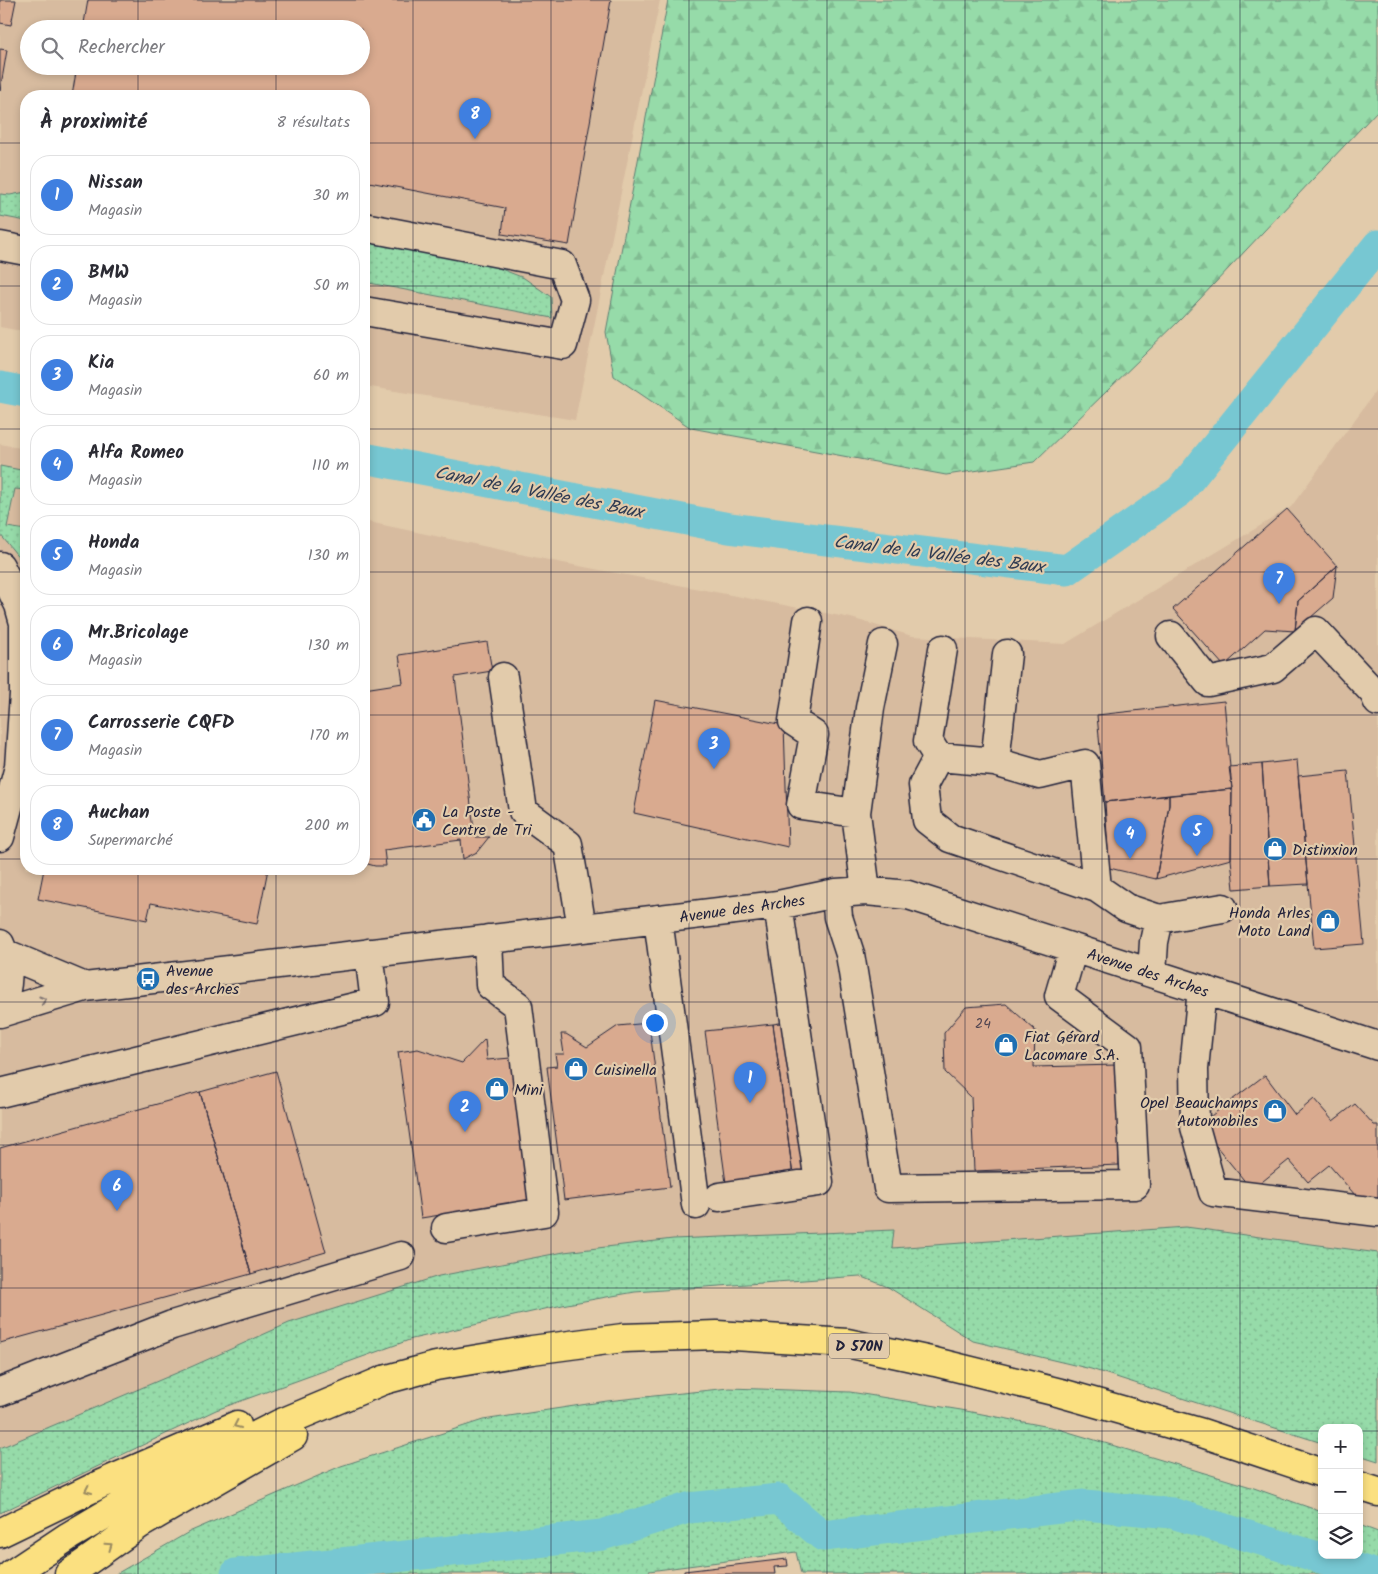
<!DOCTYPE html>
<html lang="fr">
<meta charset="utf-8">
<style>
body{margin:0;font-family:Kalam,sans-serif;background:#f2f2f3;color:#2b2b33}
.controls{position:absolute;right:15px;bottom:15px;display:grid;overflow:hidden;border-radius:10px;box-shadow:0 2px 8px #0003}
.controls button{width:45px;height:45px;display:grid;place-items:center;padding:0;border:0;border-bottom:1px solid #e1e1e2;background:#fff;color:#2b2b33;font:25px sans-serif}
.you{position:absolute;left:654px;top:1022px;width:18px;height:18px;margin:-12px;border:4px solid #fff;border-radius:50%;background:#1a73e8;box-shadow:0 0 0 8px #1a73e833}
.badge{display:grid;place-items:center;width:32px;height:32px;border-radius:50%;background:#1f6fb2;color:#fff;font-size:16px;font-weight:700}
.pin{position:absolute;translate:-50% -41px;filter:drop-shadow(0 1px 2px #0008)}
.pin::after{content:'';position:absolute;top:26px;width:18px;height:15px;background:inherit;clip-path:polygon(0 0,100% 0,50% 100%)}
.list{margin:0;padding:0;list-style:none}
h2{display:flex;justify-content:space-between;align-items:center;height:65px;margin:0;padding:0 20px;font-size:21px}
h2 small{font-size:16px;font-weight:400;color:#7c7c81}
.list li{display:grid;grid-template-columns:32px 1fr auto;gap:15px;align-items:center;box-sizing:border-box;height:80px;margin:0 10px 10px;padding:0 10px;border:1px solid #e1e1e2;border-radius:20px}
.list b{display:block;font-size:19px;white-space:nowrap}
.list p{margin:0;font-size:16px;white-space:nowrap;color:#7c7c81}
.list em{font-size:16px;font-style:normal;color:#7c7c81}
.icon{flex:none;width:28px;height:28px;fill:none;stroke:currentColor;stroke-width:2;stroke-linecap:round;stroke-linejoin:round}
.map{position:relative;flex:none;width:1378px;height:1574px;overflow:hidden}
.search{position:absolute;background:#fff;box-shadow:0 2px 8px #0003;left:20px;top:20px;width:350px;height:55px;display:flex;align-items:center;gap:12px;box-sizing:border-box;padding:0 18px;border-radius:28px;color:#7c7c81;font-size:19px}
.panel{position:absolute;background:#fff;box-shadow:0 2px 8px #0003;left:20px;top:90px;width:350px;height:785px;border-radius:20px}
.map>svg:first-child{display:block}
.built{fill:#d7bb9f;fill-rule:evenodd}
.green{fill:url(#green-dots);stroke:#5c7e72}
.forest{fill:url(#forest-firs);stroke:#5c7e72}
.lines{fill:none;stroke-linecap:round;stroke-linejoin:round}
.canal{stroke:#77c7d2;stroke-width:31}
.building{fill:#d9aa8f;stroke:#22223b}
.minor-casing{stroke:#22223b;stroke-width:31}
.major-casing{stroke:#22223b;stroke-width:31}
.highway-casing{stroke:#22223b;stroke-width:31}
.minor{stroke:#e2cbab;stroke-width:28}
.major{stroke:#fbe080;stroke-width:28}
.highway{stroke:#fbe080;stroke-width:28}
.oneway{stroke:#827673}
.oneway2{stroke:#998a61}
.grid{fill:none;stroke:#22223b;stroke-width:1;stroke-opacity:0.55}
.labels{text-anchor:middle;stroke-width:4.5;stroke-linejoin:round;paint-order:stroke}
.number-label{font-size:14px;fill:#504450}
.shield{fill:#e2cbab;stroke:#5c555d;stroke-width:1}
.shield-label{font-size:15px;font-weight:bold;fill:#22223b}
.poi-label{font-size:16px;fill:#22223b;stroke:#e2cbab;text-anchor:start}
.street-label{font-size:16px;fill:#22223b;stroke:#e2cbab}
.water-label{font-size:18px;font-style:italic;fill:#2f3b52;stroke:#e2cbab}
</style>
<div class="map">
<svg width="1378" height="1574" viewBox="0 0 1378 1574">
<defs>
<pattern id="green-dots" width="8" height="8" patternUnits="userSpaceOnUse" patternTransform="scale(1.25)"><rect width="8" height="8" fill="#96dba9"/><path d="M2 2h.1M6 6h.1" fill="none" stroke="#81bc92" stroke-width="1.8" stroke-linecap="round"/></pattern>
<pattern id="forest-firs" width="22" height="20" patternUnits="userSpaceOnUse" patternTransform="scale(1.25)"><rect width="22" height="20" fill="#96dba9"/><path d="M5 1l3.5 6h-7zM16 11l3.5 6h-7z" fill="#81bc92"/></pattern>
</defs>
<rect width="100%" height="100%" fill="#e2cbab"/>
<filter id="ink" filterUnits="userSpaceOnUse"><feTurbulence type="fractalNoise" baseFrequency=".02" numOctaves="2"/><feDisplacementMap in="SourceGraphic" scale="10" xChannelSelector="R" yChannelSelector="G"/><feConvolveMatrix kernelMatrix="1 2 1 2 8 2 1 2 1" color-interpolation-filters="sRGB"/></filter>
<g filter="url(#ink)">
<path class="built" d="M 0,0 L 660,0 L 575,420 L 364,386 L 364,96 L 26,96 L 26,332 L 0,327 ZM 29,29 L 361,29 L 361,66 L 29,66 Z
M 1378,388 L 1378,1253 L 1186,1227 L 443,1302 L 0,1462 L 0,444 L 26,449 L 26,869 L 364,869 L 364,521 L 558,562 L 851,618 L 912,636 L 1065,644 L 1291,507 Z"/>
<path class="green" d="M 26,192 L 26,221 L 0,216 L 0,194 L 10,195 Z
M 365,241 L 483,262 L 524,278 L 551,297 L 552,318 L 364,282 Z
M 0,466 L 26,471 L 26,490 L 15,489 L 7,527 L 26,530 L 26,570 L 24,564 L 0,534 Z
M 1186,1227 L 1378,1253 L 1378,1461 L 1359,1455 L 1359,1428 L 1322,1428 L 1322,1443 L 1091,1369 L 973,1341 L 888,1287 L 860,1276 L 635,1292 L 567,1304 L 412,1339 L 216,1410 L 0,1513 L 0,1448 L 193,1366 L 289,1323 L 439,1276 L 564,1252 L 673,1239 L 894,1230 L 892,1248 Z
M 729,1388 L 850,1392 L 961,1410 L 1055,1428 L 1251,1487 L 1322,1512 L 1322,1555 L 1359,1555 L 1359,1525 L 1378,1532 L 1378,1574 L 801,1574 L 796,1552 L 649,1571 L 649,1574 L 116,1574 L 189,1532 L 341,1466 L 483,1420 L 607,1401 Z"/>
<path class="forest" d="M 668,0 L 1378,0 L 1378,110 L 1181,319 L 1034,462 L 946,475 L 691,428 L 614,376 L 606,332 Z"/>
<g class="lines">
<path class="canal" d="M 0,387 L 26,392
M 364,458 L 729,528 L 1067,570 L 1180,491 L 1378,245
M 236,1574 L 602,1535 L 688,1508 L 779,1499 L 823,1536 L 1085,1505 L 1172,1513 L 1374,1574"/>
</g>
<path class="building" d="M 0,0 L 16,0 L 11,25 L 0,23 Z
M 88,0 L 611,0 L 569,245 L 502,234 L 505,208 L 364,181 L 364,96 L 72,96 L 77,66 L 361,66 L 361,29 L 83,29 Z
M 0,49 L 7,50 L 0,91 Z
M 1287,509 L 1337,566 L 1298,601 L 1295,631 L 1265,629 L 1224,666 L 1173,609 Z
M 1337,566 L 1333,598 L 1295,631 L 1298,601 Z
M 487,642 L 492,671 L 455,677 L 475,837 L 489,837 L 477,852 L 463,859 L 461,840 L 384,850 L 386,866 L 375,866 L 364,863 L 364,689 L 403,683 L 399,655 Z
M 655,700 L 784,725 L 788,847 L 634,813 Z
M 1224,701 L 1232,789 L 1105,802 L 1097,715 Z
M 1297,760 L 1308,884 L 1270,886 L 1262,764 Z
M 1262,764 L 1270,886 L 1234,889 L 1231,859 L 1232,789 L 1229,767 Z
M 1348,771 L 1364,944 L 1314,948 L 1298,776 Z
M 1232,789 L 1231,859 L 1156,879 L 1169,805 L 1169,795 Z
M 1169,795 L 1169,805 L 1156,879 L 1109,868 L 1105,802 Z
M 44,869 L 268,869 L 257,924 L 151,903 L 147,920 L 38,899 Z
M 1006,1004 L 1035,1030 L 1034,1067 L 1117,1065 L 1119,1165 L 974,1171 L 971,1097 L 945,1072 L 944,1033 L 966,1007 Z
M 786,1022 L 806,1174 L 793,1176 L 773,1024 Z
M 649,1023 L 670,1187 L 564,1200 L 547,1067 L 557,1066 L 555,1054 L 564,1054 L 561,1034 L 566,1034 L 587,1047 L 618,1026 Z
M 773,1024 L 793,1176 L 726,1183 L 705,1031 Z
M 485,1039 L 487,1060 L 511,1058 L 532,1201 L 421,1218 L 398,1052 L 418,1049 L 462,1063 Z
M 276,1071 L 326,1252 L 251,1274 L 200,1092 Z
M 1265,1075 L 1295,1115 L 1314,1099 L 1333,1121 L 1355,1104 L 1374,1125 L 1378,1125 L 1378,1205 L 1362,1203 L 1329,1165 L 1308,1182 L 1289,1160 L 1252,1190 L 1199,1125 Z
M 200,1092 L 251,1274 L 0,1343 L 0,1148 Z
M 787,1559 L 788,1566 L 774,1567 L 775,1574 L 684,1574 L 684,1571 Z"/>
<g class="lines">
<g class="minor-casing">
<path id="minor" d="M 364,227 L 562,265 L 575,300 L 563,345 L 364,311
M 0,246 L 26,251
M 0,566 L 19,605 L 24,623 L 24,694 L 19,767 L 0,837
M 808,621 L 793,721 L 814,735 L 801,805 L 856,813
M 1171,636 L 1208,682 L 1273,668 L 1316,631 L 1374,693 L 1378,702
M 1007,654 L 995,762 L 1040,775 L 1085,764 L 1097,888 L 1126,908 L 1159,919 L 1154,942 L 1152,973
M 503,677 L 523,811 L 568,844 L 582,928
M 938,757 L 928,741 L 943,649
M 995,762 L 938,757 L 923,785 L 927,820 L 950,838 L 1097,888
M 866,891 L 856,813 L 870,708 L 883,644
M 836,893 L 838,917 L 850,954 L 888,1188 L 1135,1185 L 1128,1047 L 1059,996 L 1073,948
M 658,919 L 696,1205
M 1159,919 L 1223,908
M 0,944 C 11,967 9,986 0,1010
M 4,953 L 85,987
M 1202,989 L 1194,1069 L 1195,1127 L 1213,1192 L 1378,1212
M 0,1013 L 85,987 L 778,905 L 836,893 L 866,891 L 908,895 L 1378,1046
M 0,1093 L 375,1002 L 369,953
M 719,1197 L 819,1182 L 778,905
M 446,1228 L 544,1212 L 518,1006 L 490,985 L 488,939
M 0,1392 L 172,1325 L 401,1256"/>
</g>
<g class="major-casing">
<path id="major" d="M 384,1380 L 436,1366 L 532,1350 L 623,1338 L 717,1335 L 847,1343 L 935,1362 L 1061,1393 L 1202,1433 L 1322,1473
M 1359,1486 L 1378,1492"/>
</g>
<g class="highway-casing">
<path id="highway" d="M 0,1533 L 101,1484 L 237,1425
M 12,1574 L 69,1536 L 123,1504 L 196,1466 L 279,1424 L 384,1380
M 69,1574 L 140,1524 L 293,1436"/>
</g>
<use href="#minor" class="minor"/>
<use href="#major" class="major"/>
<use href="#highway" class="highway"/>
</g>
<defs><path id="oneway-chevron" d="M-2-3.5L2.5 0L-2 3.5" fill="none" stroke-width="1.6" stroke-linecap="round" stroke-linejoin="round" transform="scale(1.25)"/></defs>
<use class="oneway" href="#oneway-chevron" transform="translate(43 1000) rotate(-17)"/>
<g class="oneway2">
<use href="#oneway-chevron" transform="translate(237 1425) rotate(155)"/>
<use href="#oneway-chevron" transform="translate(88 1490) rotate(155)"/>
<use href="#oneway-chevron" transform="translate(109 1546) rotate(-35)"/>
</g>
</g>
<path class="grid" d="M 138,0 L 138,29M 276,0 L 276,29M 413,0 L 413,1574M 551,0 L 551,1574M 689,0 L 689,1574M 827,0 L 827,1574M 965,0 L 965,1574M 1102,0 L 1102,1574M 1240,0 L 1240,1574M 138,66 L 138,96M 276,66 L 276,96M 0,143 L 26,143M 364,143 L 1378,143M 0,286 L 26,286M 364,286 L 1378,286M 0,429 L 26,429M 364,429 L 1378,429M 0,572 L 26,572M 364,572 L 1378,572M 0,715 L 26,715M 364,715 L 1378,715M 0,859 L 26,859M 364,859 L 1378,859M 138,869 L 138,1574M 276,869 L 276,1574M 0,1002 L 1378,1002M 0,1145 L 1378,1145M 0,1288 L 1378,1288M 0,1431 L 1322,1431M 1359,1431 L 1378,1431"/>
<defs>
<g id="civic-disc" transform="scale(1.25)"><circle r="9.5" fill="#1f6fb2" stroke="#e2cbab"/><path d="M-.6-6.5H3V-4.5H.6V-3L4-1V1h2V6H-6V1h2V-1L-.6-3ZM-1.2 2.5V6h2.4V2.5Z" fill="#fff"/></g>
<g id="shop-disc" transform="scale(1.25)"><circle r="9.5" fill="#1f6fb2" stroke="#e2cbab"/><path d="M-5-2.5h2.3a2.7 3.5 0 0 1 5.4 0H5L5.5 6h-11ZM-1.5-2.5h3a1.5 2.3 0 0 0-3 0Z" fill="#fff"/></g>
<g id="bus-disc" transform="scale(1.25)"><circle r="9.5" fill="#1f6fb2" stroke="#e2cbab"/><path d="M-5-6H5V4H4V6H2V4H-2V6H-4V4H-5ZM-3.5-4V0h7V-4ZM-3.5 1.2v1.5H-2V1.2ZM2 1.2v1.5H3.5V1.2Z" fill="#fff"/></g>
</defs>
<g fill-rule="evenodd">
<use href="#civic-disc" x="424" y="820"/>
<use href="#shop-disc" x="1275" y="849"/>
<use href="#shop-disc" x="1328" y="921"/>
<use href="#bus-disc" x="148" y="979"/>
<use href="#shop-disc" x="1006" y="1045"/>
<use href="#shop-disc" x="576" y="1069"/>
<use href="#shop-disc" x="497" y="1089"/>
<use href="#shop-disc" x="1275" y="1111"/>
</g>
<g class="labels">
<g class="number-label">
<text x="983" y="1028">24</text>
</g>
<rect class="shield" x="829" y="1333.5" width="60" height="25" rx="4"/>
<g class="shield-label">
<text x="859" y="1351">D 570N</text>
</g>
<g class="poi-label">
<text x="442" y="817">La Poste -<tspan x="442" dy="18">Centre de Tri</tspan></text>
<text x="1292" y="855">Distinxion</text>
<text x="1310" y="918" text-anchor="end">Honda Arles<tspan x="1310" dy="18">Moto Land</tspan></text>
<text x="166" y="976">Avenue<tspan x="166" dy="18">des Arches</tspan></text>
<text x="1024" y="1042">Fiat Gérard<tspan x="1024" dy="18">Lacomare S.A.</tspan></text>
<text x="594" y="1075">Cuisinella</text>
<text x="514" y="1095">Mini</text>
<text x="1258" y="1108" text-anchor="end">Opel Beauchamps<tspan x="1258" dy="18">Automobiles</tspan></text>
</g>
<g class="street-label">
<text transform="translate(742 908) rotate(-8)" y="6">Avenue des Arches</text>
<text transform="translate(1148 972) rotate(18)" y="6">Avenue des Arches</text>
</g>
<g class="water-label">
<text transform="translate(539 492) rotate(11)" y="6">Canal de la Vallée des Baux</text>
<text transform="translate(939 554) rotate(7)" y="6">Canal de la Vallée des Baux</text>
</g>
</g>
</svg>
<div class="controls">
<button>+</button>
<button>−</button>
<button><svg class="icon" aria-label="layers" viewBox="0 0 24 24"><path d="M12 4l9 5-9 5-9-5zM3 14l9 5 9-5"/></svg></button>
</div>
<div class="you"></div>
<div class="pin badge" style="left:750px;top:1103px;background:#3f7fe0">1</div>
<div class="pin badge" style="left:465px;top:1132px;background:#3f7fe0">2</div>
<div class="pin badge" style="left:714px;top:769px;background:#3f7fe0">3</div>
<div class="pin badge" style="left:1130px;top:859px;background:#3f7fe0">4</div>
<div class="pin badge" style="left:1197px;top:856px;background:#3f7fe0">5</div>
<div class="pin badge" style="left:117px;top:1211px;background:#3f7fe0">6</div>
<div class="pin badge" style="left:1279px;top:604px;background:#3f7fe0">7</div>
<div class="pin badge" style="left:475px;top:139px;background:#3f7fe0">8</div>
<div class="search"><svg class="icon" aria-label="search" viewBox="0 0 24 24"><circle cx="10" cy="10" r="6"/><path d="M15 15l6 6"/></svg>Rechercher</div>
<section class="panel">
<h2>À proximité<small>8 résultats</small></h2>
<ul class="list">
<li><span class="badge" style="background:#3f7fe0">1</span><div><b>Nissan</b><p>Magasin</p></div><em>30 m</em></li>
<li><span class="badge" style="background:#3f7fe0">2</span><div><b>BMW</b><p>Magasin</p></div><em>50 m</em></li>
<li><span class="badge" style="background:#3f7fe0">3</span><div><b>Kia</b><p>Magasin</p></div><em>60 m</em></li>
<li><span class="badge" style="background:#3f7fe0">4</span><div><b>Alfa Romeo</b><p>Magasin</p></div><em>110 m</em></li>
<li><span class="badge" style="background:#3f7fe0">5</span><div><b>Honda</b><p>Magasin</p></div><em>130 m</em></li>
<li><span class="badge" style="background:#3f7fe0">6</span><div><b>Mr.Bricolage</b><p>Magasin</p></div><em>130 m</em></li>
<li><span class="badge" style="background:#3f7fe0">7</span><div><b>Carrosserie CQFD</b><p>Magasin</p></div><em>170 m</em></li>
<li><span class="badge" style="background:#3f7fe0">8</span><div><b>Auchan</b><p>Supermarché</p></div><em>200 m</em></li>
</ul>
</section>
</div>
